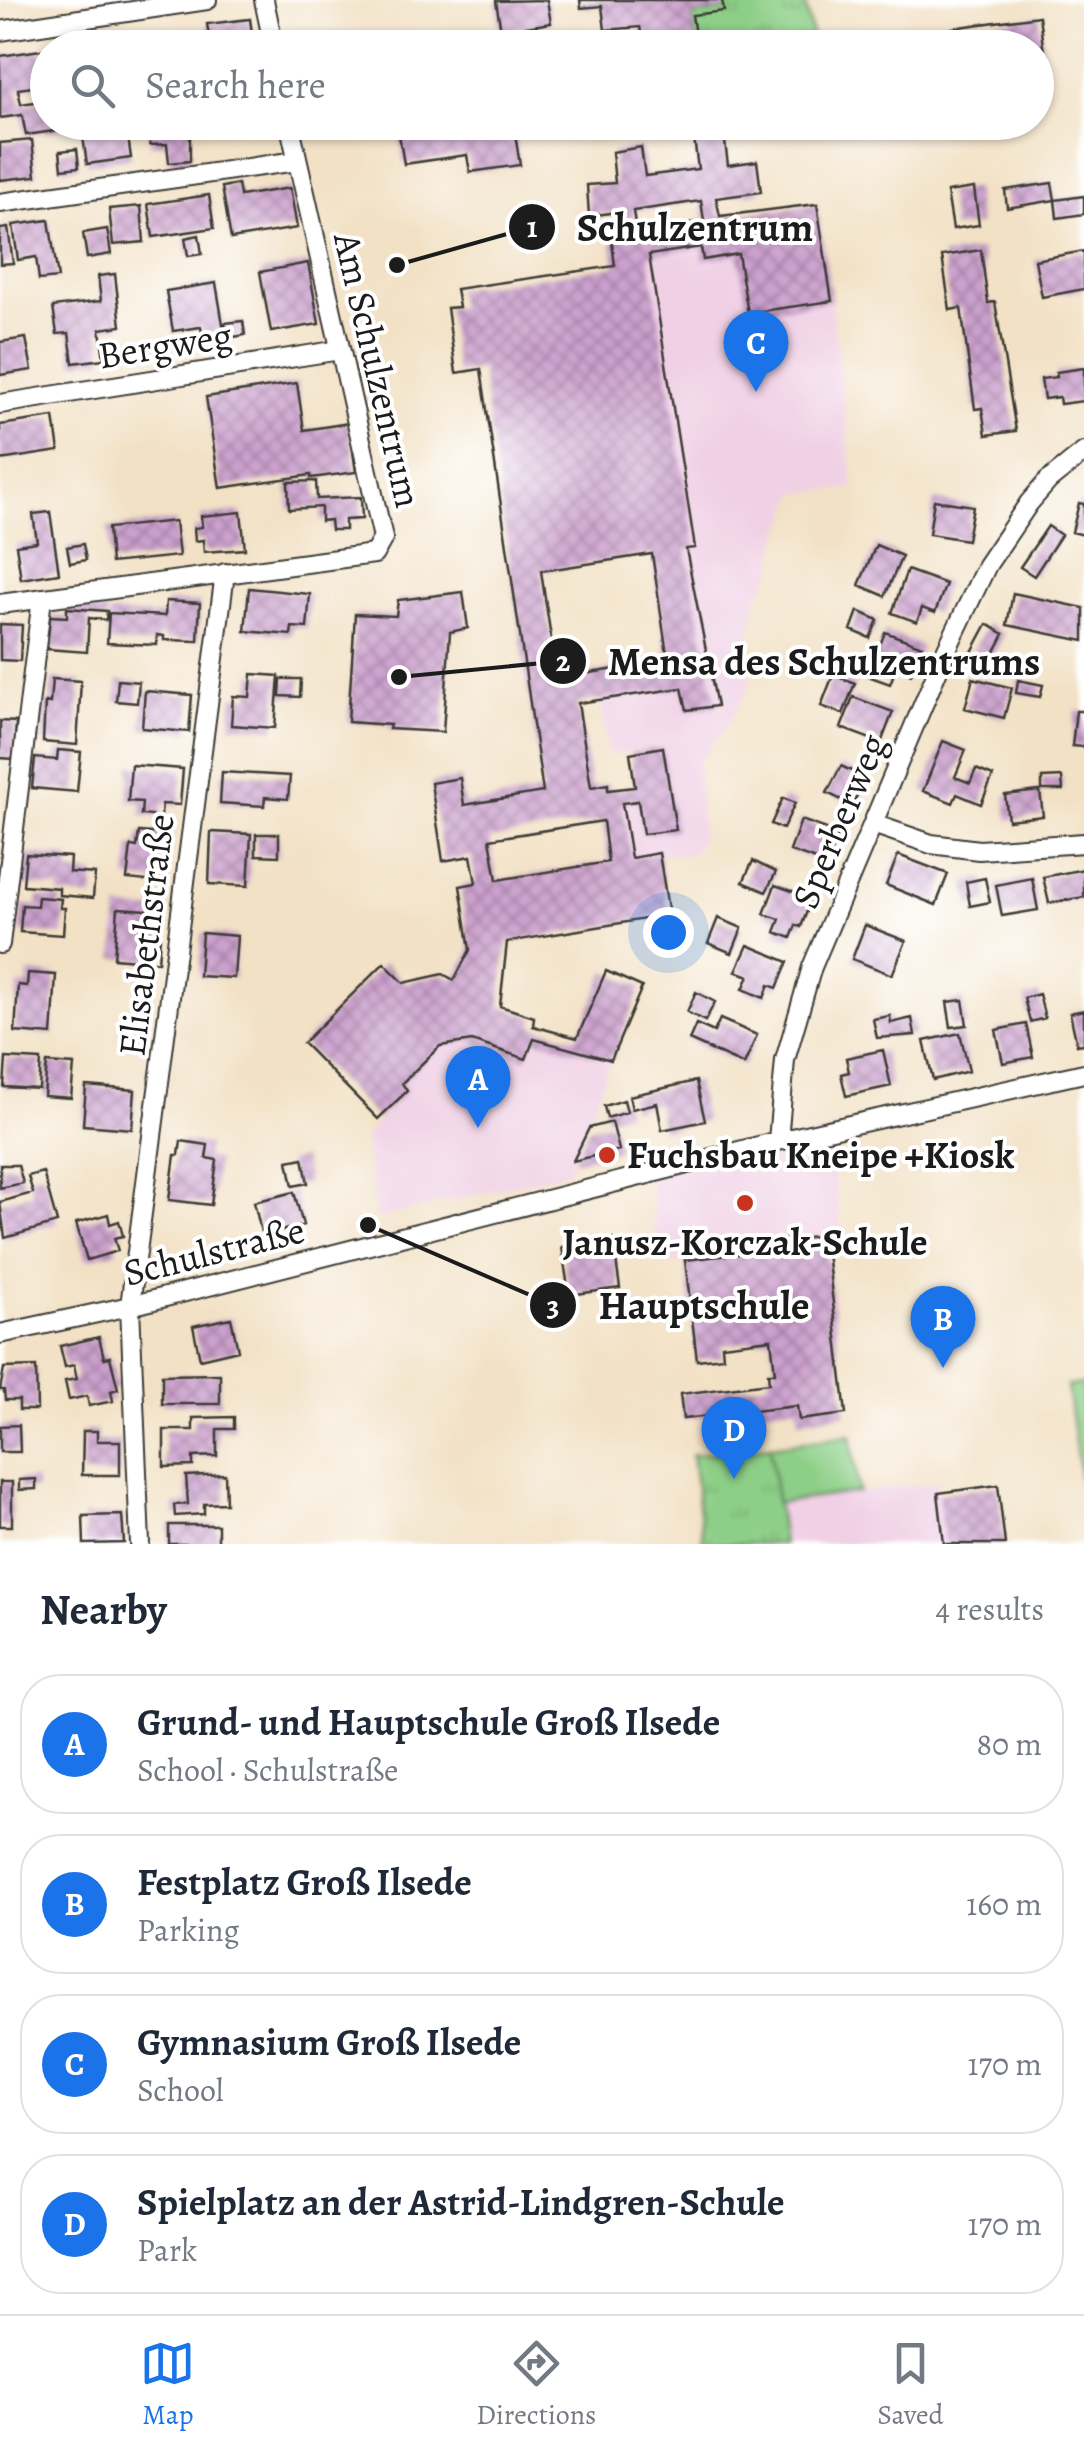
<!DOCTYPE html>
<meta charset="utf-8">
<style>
body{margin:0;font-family:Alegreya,serif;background:#f2f2f3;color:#1f2937}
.you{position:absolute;left:668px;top:932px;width:35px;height:35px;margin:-25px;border:8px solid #fff;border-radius:50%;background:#1a73e8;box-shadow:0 0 0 15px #1a73e833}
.badge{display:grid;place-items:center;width:65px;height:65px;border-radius:50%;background:#1a73e8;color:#fff;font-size:32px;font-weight:700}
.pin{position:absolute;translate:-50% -82px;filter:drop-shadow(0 2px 5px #0008)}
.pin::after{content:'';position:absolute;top:52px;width:35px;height:30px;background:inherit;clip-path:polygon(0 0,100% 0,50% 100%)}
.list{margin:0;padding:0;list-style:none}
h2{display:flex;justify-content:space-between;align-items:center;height:130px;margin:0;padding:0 40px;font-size:42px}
h2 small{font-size:32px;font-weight:400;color:#747a83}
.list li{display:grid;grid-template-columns:65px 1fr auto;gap:30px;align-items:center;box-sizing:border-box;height:140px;margin:0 20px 20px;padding:0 20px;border:2px solid #e0e1e3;border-radius:40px}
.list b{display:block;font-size:38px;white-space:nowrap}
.list p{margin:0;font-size:32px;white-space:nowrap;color:#747a83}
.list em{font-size:32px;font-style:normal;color:#747a83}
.icon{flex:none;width:55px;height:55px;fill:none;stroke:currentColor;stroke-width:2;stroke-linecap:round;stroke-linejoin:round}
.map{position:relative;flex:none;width:1084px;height:1544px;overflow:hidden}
.search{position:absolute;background:#fff;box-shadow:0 2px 8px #0004;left:30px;right:30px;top:30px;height:110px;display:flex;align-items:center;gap:25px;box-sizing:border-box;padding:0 35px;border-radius:55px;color:#747a83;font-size:38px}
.sheet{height:770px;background:#fff}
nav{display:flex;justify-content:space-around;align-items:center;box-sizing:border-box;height:140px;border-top:2px solid #e0e1e3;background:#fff;font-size:28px;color:#747a83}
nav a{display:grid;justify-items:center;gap:5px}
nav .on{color:#1a73e8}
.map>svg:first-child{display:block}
.built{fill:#f0d0e5}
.park{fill:url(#park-tufts);stroke:#547652;stroke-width:2.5}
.pitch{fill:#8dcf87;stroke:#547652;stroke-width:2.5}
.building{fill:url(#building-cross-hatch);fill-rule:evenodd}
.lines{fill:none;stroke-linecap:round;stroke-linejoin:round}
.street-casing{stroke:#3c3a35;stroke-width:22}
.street{stroke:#fff;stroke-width:18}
.poi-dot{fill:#c8321e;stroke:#fff;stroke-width:4}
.labels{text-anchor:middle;stroke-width:8;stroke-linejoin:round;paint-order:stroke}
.street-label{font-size:38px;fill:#1c1c1c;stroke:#fff}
.poi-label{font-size:38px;font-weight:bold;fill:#1c1c1c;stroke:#fff;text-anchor:start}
.leader{fill:none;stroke:#1c1c1c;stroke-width:4}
.callout-dot{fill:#1c1c1c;stroke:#fff;stroke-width:4}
.mark-label{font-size:30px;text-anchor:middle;font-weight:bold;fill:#fff}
.callout-label{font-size:40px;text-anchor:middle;font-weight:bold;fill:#1c1c1c;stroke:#fff;stroke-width:8;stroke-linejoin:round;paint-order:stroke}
</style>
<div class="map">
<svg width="1084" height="1544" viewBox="0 0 1084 1544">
<defs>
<pattern id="park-tufts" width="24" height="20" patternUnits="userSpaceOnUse" patternTransform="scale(2.5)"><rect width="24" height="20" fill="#8dcf87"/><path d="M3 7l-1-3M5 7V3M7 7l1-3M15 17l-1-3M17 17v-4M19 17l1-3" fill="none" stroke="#79b174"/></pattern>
<pattern id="building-cross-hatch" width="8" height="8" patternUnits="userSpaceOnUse" patternTransform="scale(2.5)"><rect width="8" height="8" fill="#cca1ce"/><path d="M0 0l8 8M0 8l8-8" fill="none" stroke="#a582a6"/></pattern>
</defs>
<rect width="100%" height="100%" fill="#fff"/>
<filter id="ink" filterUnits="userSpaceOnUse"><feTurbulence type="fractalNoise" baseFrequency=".01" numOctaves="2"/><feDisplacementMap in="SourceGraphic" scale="20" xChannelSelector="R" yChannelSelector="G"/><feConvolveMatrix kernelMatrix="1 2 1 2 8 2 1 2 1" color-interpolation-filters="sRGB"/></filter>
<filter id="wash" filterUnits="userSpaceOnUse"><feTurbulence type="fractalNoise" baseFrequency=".0048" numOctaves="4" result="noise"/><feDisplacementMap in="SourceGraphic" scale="40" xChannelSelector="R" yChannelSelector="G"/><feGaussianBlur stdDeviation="2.25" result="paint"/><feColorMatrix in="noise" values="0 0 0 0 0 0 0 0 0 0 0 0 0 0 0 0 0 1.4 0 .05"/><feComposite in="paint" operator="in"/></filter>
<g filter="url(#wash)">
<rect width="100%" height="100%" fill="#f2e1c5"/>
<path class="built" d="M 701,247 L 703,260 L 738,254 L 748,313 L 831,301 L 854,488 L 796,493 L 779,538 L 772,573 L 757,596 L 749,637 L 749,688 L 724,730 L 697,763 L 702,837 L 693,855 L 659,853 L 631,858 L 622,803 L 638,801 L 644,834 L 662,747 L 609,755 L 600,699 L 682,688 L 687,710 L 717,705 L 686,549 L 694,548 L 649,255 Z
M 534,1039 L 611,1060 L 568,1172 L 376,1219 L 364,1137 L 406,1092 L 402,1083 L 440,1046 L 472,1041 L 526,1059 Z
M 828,1132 L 842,1233 L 782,1240 L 782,1249 L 658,1264 L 650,1174 Z
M 937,1482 L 944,1544 L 783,1544 L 777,1503 Z"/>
<path class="park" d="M 722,0 L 804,0 L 815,47 L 697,47 L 692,15 L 723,11 Z
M 770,1446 L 783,1544 L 703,1544 L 692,1455 Z"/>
<path class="pitch" d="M 1084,1384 L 1084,1507 L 1067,1386 Z
M 851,1435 L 859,1492 L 777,1503 L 770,1446 Z"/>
<g id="blocks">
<path class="building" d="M 547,0 L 551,23 L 501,31 L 496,1 Z
M 580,0 L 722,0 L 724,11 L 692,15 L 697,48 L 589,48 L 589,43 L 642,37 L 640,27 L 605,30 L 602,6 L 581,8 Z
M 1039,16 L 1044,53 L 1036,54 L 1036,48 L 902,48 L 902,43 L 953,36 L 952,28 Z
M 250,19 L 254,48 L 211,48 L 207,24 Z
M 92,39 L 93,48 L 53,48 L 53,45 Z
M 41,50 L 46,85 L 18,89 L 21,104 L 48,100 L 48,122 L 60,122 L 61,130 L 26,135 L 22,115 L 0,118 L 0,56 Z
M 126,122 L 131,158 L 87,164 L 81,123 Z
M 148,122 L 190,122 L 190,161 L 169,163 L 167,144 L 150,145 Z
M 221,122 L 260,122 L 261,127 L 222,131 Z
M 389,122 L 513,122 L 520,165 L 470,172 L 467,155 L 404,164 L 398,129 L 390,131 Z
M 724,134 L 728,165 L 757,161 L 761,192 L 716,198 L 720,216 L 817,204 L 832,301 L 748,313 L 738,254 L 703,260 L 701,247 L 649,255 L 695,548 L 686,549 L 717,706 L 687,710 L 682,688 L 578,703 L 591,787 L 608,784 L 608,790 L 635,787 L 630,753 L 663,747 L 676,830 L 643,834 L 638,801 L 622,803 L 631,858 L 659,853 L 669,915 L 507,942 L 500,1006 L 534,1017 L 533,1026 L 577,1038 L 606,971 L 642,987 L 611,1060 L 534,1039 L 526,1059 L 472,1041 L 440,1046 L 402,1083 L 407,1091 L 378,1119 L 303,1043 L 384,963 L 404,983 L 443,974 L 454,980 L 470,950 L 460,886 L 476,883 L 471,856 L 443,861 L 431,783 L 460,778 L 464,805 L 543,792 L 481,369 L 456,373 L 447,308 L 459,307 L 456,289 L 615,266 L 611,234 L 621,232 L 618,212 L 589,216 L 587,185 L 615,183 L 612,152 L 641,147 L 645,176 L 698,169 L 694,138 ZM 701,201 L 704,221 L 636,231 L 633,211 ZM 652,554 L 668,661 L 557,678 L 541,571 ZM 603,821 L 608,862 L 497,880 L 490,839 Z
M 32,140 L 36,176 L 0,180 L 0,143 Z
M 77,149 L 79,167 L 62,169 L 60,151 Z
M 1052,183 L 1055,200 L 1007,208 L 1005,190 Z
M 238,184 L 240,196 L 290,188 L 297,228 L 231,239 L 222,187 Z
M 974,188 L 979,225 L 953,229 L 947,192 Z
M 209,195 L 214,228 L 153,237 L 148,204 Z
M 1084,196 L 1084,214 L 1057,218 L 1055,200 Z
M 141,206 L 144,242 L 113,245 L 109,209 Z
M 49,220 L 58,278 L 39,280 L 36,257 L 18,260 L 13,225 Z
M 8,228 L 13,263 L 0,264 L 0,229 Z
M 107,229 L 111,254 L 87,258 L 83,233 Z
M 199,235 L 202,254 L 188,256 L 185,238 Z
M 981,250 L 988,303 L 995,302 L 1016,431 L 986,435 L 982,408 L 975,409 L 961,308 L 950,310 L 942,256 Z
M 1084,251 L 1084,289 L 1042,297 L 1035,260 Z
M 308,263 L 319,324 L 271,332 L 260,272 Z
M 115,274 L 121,326 L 100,329 L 104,359 L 73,363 L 69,333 L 57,334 L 53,307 L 101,301 L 98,276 Z
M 216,283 L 225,336 L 203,340 L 201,327 L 173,331 L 166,291 Z
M 243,321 L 245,335 L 228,338 L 225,323 Z
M 26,338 L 32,370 L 0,375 L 0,342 Z
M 1084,368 L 1084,401 L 1060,404 L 1059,397 L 1044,399 L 1041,379 L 1057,377 L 1056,372 Z
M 297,383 L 304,430 L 349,423 L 356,472 L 311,478 L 311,475 L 220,488 L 206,397 Z
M 54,417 L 59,451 L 0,460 L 0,425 Z
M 316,481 L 317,499 L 361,497 L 362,519 L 345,520 L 345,530 L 331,530 L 330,520 L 321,521 L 321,507 L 289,509 L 288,482 Z
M 934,500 L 973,506 L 967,540 L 929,534 Z
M 1079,503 L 1084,504 L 1084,535 L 1072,532 Z
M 50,512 L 59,573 L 21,579 L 16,545 L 37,542 L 33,514 Z
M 241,512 L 245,549 L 204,552 L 203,540 L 195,541 L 194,528 L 202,527 L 201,516 Z
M 175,521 L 179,556 L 111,563 L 108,528 Z
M 1048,526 L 1061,535 L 1034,576 L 1020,567 Z
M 83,544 L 86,560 L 70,563 L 67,547 Z
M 876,545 L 902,556 L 885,596 L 859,585 Z
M 907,570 L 946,584 L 935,613 L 922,608 L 917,622 L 892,613 Z
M 249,588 L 310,594 L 307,628 L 292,627 L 291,635 L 245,631 Z
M 463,592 L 468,628 L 450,632 L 443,732 L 389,729 L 390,725 L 348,722 L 355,614 L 396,616 L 398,600 Z
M 1013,593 L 1084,608 L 1084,641 L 1007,625 Z
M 166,601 L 200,603 L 198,641 L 164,640 L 164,636 L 157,635 L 157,645 L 107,643 L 109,613 L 165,616 Z
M 67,608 L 107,611 L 106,620 L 89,618 L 87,652 L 47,649 L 50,616 L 67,617 Z
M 858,611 L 878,620 L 870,638 L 851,630 Z
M 0,624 L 22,625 L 20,661 L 0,660 Z
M 987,624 L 1004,634 L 990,661 L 972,652 Z
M 885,632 L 922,646 L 911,674 L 896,668 L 890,684 L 868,676 Z
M 252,674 L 279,676 L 275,728 L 231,725 L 233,696 L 250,697 Z
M 833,675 L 855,683 L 843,714 L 821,706 Z
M 973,678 L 1012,688 L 1004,718 L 965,708 Z
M 52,679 L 81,681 L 77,745 L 43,742 L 45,702 L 50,703 Z
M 281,679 L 301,679 L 300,697 L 280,696 Z
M 118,680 L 139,682 L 137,703 L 116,701 Z
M 1018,680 L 1043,685 L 1040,697 L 1016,693 Z
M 145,691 L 192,695 L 189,732 L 142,728 Z
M 853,697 L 893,712 L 881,743 L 841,728 Z
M 1076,711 L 1084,711 L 1084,747 L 1072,746 Z
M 0,721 L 16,722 L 14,759 L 0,758 Z
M 943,741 L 966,750 L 955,777 L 970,783 L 976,769 L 993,776 L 981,804 L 957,794 L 953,803 L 923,791 Z
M 58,750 L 81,752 L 77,792 L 32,788 L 35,758 L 57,760 Z
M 131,765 L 183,769 L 180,805 L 162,804 L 161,817 L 141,815 L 142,802 L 128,801 Z
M 841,766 L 866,778 L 852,805 L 827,793 Z
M 222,772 L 290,776 L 288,799 L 265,797 L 264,806 L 220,803 Z
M 1062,777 L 1063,790 L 1042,790 L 1042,778 Z
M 1040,791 L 1043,816 L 1008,820 L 1005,795 Z
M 783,798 L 795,803 L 783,829 L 771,824 Z
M 801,820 L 838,833 L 827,864 L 790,851 Z
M 139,832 L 163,834 L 162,850 L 169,850 L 166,883 L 127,879 L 131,846 L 137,847 Z
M 211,832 L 251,834 L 248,886 L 209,884 Z
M 256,834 L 279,834 L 279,856 L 256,855 Z
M 26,854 L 70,857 L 69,872 L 95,874 L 93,898 L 59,895 L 59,888 L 23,885 Z
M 898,855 L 948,874 L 936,905 L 886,885 Z
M 753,861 L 776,872 L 766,892 L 743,882 Z
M 1084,869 L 1084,897 L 1049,903 L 1043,877 Z
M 985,878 L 990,902 L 970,906 L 966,882 Z
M 1032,878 L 1038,910 L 1002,916 L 996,885 Z
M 775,885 L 812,898 L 801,927 L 796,925 L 791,938 L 775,932 L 780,919 L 764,914 Z
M 38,897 L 61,899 L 60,908 L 65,908 L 63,935 L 20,932 L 22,905 L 37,906 Z
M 118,908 L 162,911 L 158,962 L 114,958 Z
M 718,918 L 742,928 L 732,953 L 708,943 Z
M 865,925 L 906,941 L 892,975 L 852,959 Z
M 202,933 L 237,936 L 234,978 L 199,976 Z
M 748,945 L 788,962 L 777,988 L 769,985 L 764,998 L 743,989 L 749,976 L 736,971 Z
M 28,973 L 56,975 L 52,1035 L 15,1032 L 18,985 L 27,986 Z
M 696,992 L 715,1002 L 705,1021 L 687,1012 Z
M 1039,994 L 1045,1018 L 1030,1022 L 1024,998 Z
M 963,1000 L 967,1025 L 951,1027 L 947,1002 Z
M 1084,1010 L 1084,1044 L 1077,1045 L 1070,1013 Z
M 890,1016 L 891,1023 L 912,1018 L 915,1035 L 877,1038 L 873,1019 Z
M 720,1019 L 757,1035 L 744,1065 L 689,1040 L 696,1024 L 714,1032 Z
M 1026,1024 L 1033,1057 L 1003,1063 L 996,1030 Z
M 960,1033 L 969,1071 L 933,1080 L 924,1041 Z
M 883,1050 L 891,1086 L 846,1096 L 841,1074 L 849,1072 L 846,1058 Z
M 6,1058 L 41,1060 L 39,1089 L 4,1087 Z
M 47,1063 L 74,1065 L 71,1098 L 44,1096 Z
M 696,1081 L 705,1121 L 662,1130 L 657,1103 L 632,1109 L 629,1096 Z
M 86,1086 L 135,1090 L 132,1129 L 83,1125 Z
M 624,1100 L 627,1112 L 607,1118 L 604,1106 Z
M 612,1122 L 619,1150 L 573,1161 L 589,1128 Z
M 181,1141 L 208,1145 L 206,1158 L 217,1160 L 211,1205 L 169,1200 L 175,1155 L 179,1155 Z
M 303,1158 L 308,1183 L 293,1186 L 288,1161 Z
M 0,1165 L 18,1165 L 23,1183 L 0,1188 Z
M 43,1172 L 57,1223 L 5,1238 L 0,1202 L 33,1193 L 28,1176 Z
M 294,1192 L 303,1225 L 262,1236 L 254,1202 Z
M 108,1214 L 110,1224 L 119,1221 L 123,1236 L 114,1238 L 118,1251 L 87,1260 L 76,1223 Z
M 825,1235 L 846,1414 L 799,1420 L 797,1406 L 683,1419 L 680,1394 L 769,1383 L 768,1373 L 775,1373 L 771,1339 L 722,1345 L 723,1357 L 697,1360 L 685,1260 L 782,1249 L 781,1240 Z
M 613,1239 L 620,1288 L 569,1295 L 562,1247 Z
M 231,1318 L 238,1350 L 200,1359 L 193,1326 Z
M 99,1337 L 104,1358 L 110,1357 L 118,1389 L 111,1391 L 113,1401 L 89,1406 L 87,1396 L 69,1400 L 65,1381 L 77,1379 L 74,1365 L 65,1367 L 60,1346 Z
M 36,1367 L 37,1410 L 19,1410 L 19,1400 L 5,1400 L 4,1390 L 0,1390 L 4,1368 Z
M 220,1374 L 220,1404 L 162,1404 L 162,1375 Z
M 234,1417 L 234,1429 L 217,1429 L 217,1456 L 193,1457 L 193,1466 L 164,1467 L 164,1430 L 193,1430 L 193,1418 Z
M 19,1425 L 20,1452 L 0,1452 L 0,1426 Z
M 83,1431 L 97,1431 L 97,1441 L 120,1441 L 120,1475 L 82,1475 Z
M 225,1474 L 226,1503 L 204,1504 L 204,1514 L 175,1516 L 174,1505 L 188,1504 L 186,1476 Z
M 36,1479 L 36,1489 L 19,1490 L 19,1480 Z
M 0,1482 L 12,1482 L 12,1526 L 0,1526 Z
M 998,1485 L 1005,1544 L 944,1544 L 938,1493 Z
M 122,1515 L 124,1543 L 84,1544 L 83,1516 Z
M 169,1525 L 218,1525 L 218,1544 L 169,1544 Z"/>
</g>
</g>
<g filter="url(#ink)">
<use href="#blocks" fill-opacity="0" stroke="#3c3a35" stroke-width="2.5"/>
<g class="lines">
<g class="street-casing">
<path id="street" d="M 264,0 L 274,48
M 0,31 L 207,0
M 0,203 L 297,161
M 0,404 L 340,350
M 0,604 L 374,554 L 383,538 L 289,122
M 873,824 L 931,844 L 979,850 L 1084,843
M 0,944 L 42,598
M 778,1141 L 785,1060 L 812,967 L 945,653 L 987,565 L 1029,503 L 1048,481 L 1084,452
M 0,1334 L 130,1306 L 778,1141 L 1084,1073
M 140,1544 L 130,1306 L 225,573"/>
</g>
<use href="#street" class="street"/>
</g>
</g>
<g class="poi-dot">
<circle cx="607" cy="1155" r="10"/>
<circle cx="745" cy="1203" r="10"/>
</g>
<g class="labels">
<g class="street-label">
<text transform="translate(165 345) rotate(-9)" y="13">Bergweg</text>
<text transform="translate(378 370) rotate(77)" y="13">Am Schulzentrum</text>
<text transform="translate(839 821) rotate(-67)" y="13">Sperberweg</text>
<text transform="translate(146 935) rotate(-83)" y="13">Elisabethstraße</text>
<text transform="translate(214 1251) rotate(-14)" y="13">Schulstraße</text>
</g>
<g class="poi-label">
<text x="627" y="1168">Fuchsbau Kneipe +Kiosk</text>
<text x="745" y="1255" text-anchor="middle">Janusz-Korczak-Schule</text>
</g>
</g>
<path class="leader" d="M397 265L532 227M399 677L563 661M368 1225L553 1305"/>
<g class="callout-dot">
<circle cx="397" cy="265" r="10"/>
<circle cx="399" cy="677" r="10"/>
<circle cx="368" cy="1225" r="10"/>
<circle cx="532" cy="227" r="25"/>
<circle cx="563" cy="661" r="25"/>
<circle cx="553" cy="1305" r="25"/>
</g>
<g class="mark-label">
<text x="532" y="237">1</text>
<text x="563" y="671">2</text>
<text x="553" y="1316">3</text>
</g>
<g class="callout-label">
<text x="695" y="241">Schulzentrum</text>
<text x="824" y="675">Mensa des Schulzentrums</text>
<text x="704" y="1319">Hauptschule</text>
</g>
</svg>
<div class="you"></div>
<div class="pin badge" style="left:478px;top:1128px">A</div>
<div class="pin badge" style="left:943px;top:1368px">B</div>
<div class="pin badge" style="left:756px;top:392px">C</div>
<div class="pin badge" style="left:734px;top:1479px">D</div>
<div class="search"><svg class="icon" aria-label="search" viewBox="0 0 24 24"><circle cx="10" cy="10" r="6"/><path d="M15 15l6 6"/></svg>Search here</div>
</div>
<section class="sheet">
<h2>Nearby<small>4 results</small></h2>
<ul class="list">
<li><span class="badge">A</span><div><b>Grund- und Hauptschule Groß Ilsede</b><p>School · Schulstraße</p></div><em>80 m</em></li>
<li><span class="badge">B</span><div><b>Festplatz Groß Ilsede</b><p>Parking</p></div><em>160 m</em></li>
<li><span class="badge">C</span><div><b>Gymnasium Groß Ilsede</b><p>School</p></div><em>170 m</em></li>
<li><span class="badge">D</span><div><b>Spielplatz an der Astrid-Lindgren-Schule</b><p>Park</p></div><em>170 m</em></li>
</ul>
</section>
<nav>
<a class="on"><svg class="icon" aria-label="map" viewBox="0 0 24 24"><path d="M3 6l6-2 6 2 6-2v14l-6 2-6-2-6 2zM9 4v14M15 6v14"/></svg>Map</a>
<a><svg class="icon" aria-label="directions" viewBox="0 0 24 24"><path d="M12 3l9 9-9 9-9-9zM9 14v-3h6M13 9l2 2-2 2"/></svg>Directions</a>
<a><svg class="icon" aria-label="saved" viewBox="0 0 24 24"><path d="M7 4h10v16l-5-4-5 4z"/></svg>Saved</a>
</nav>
